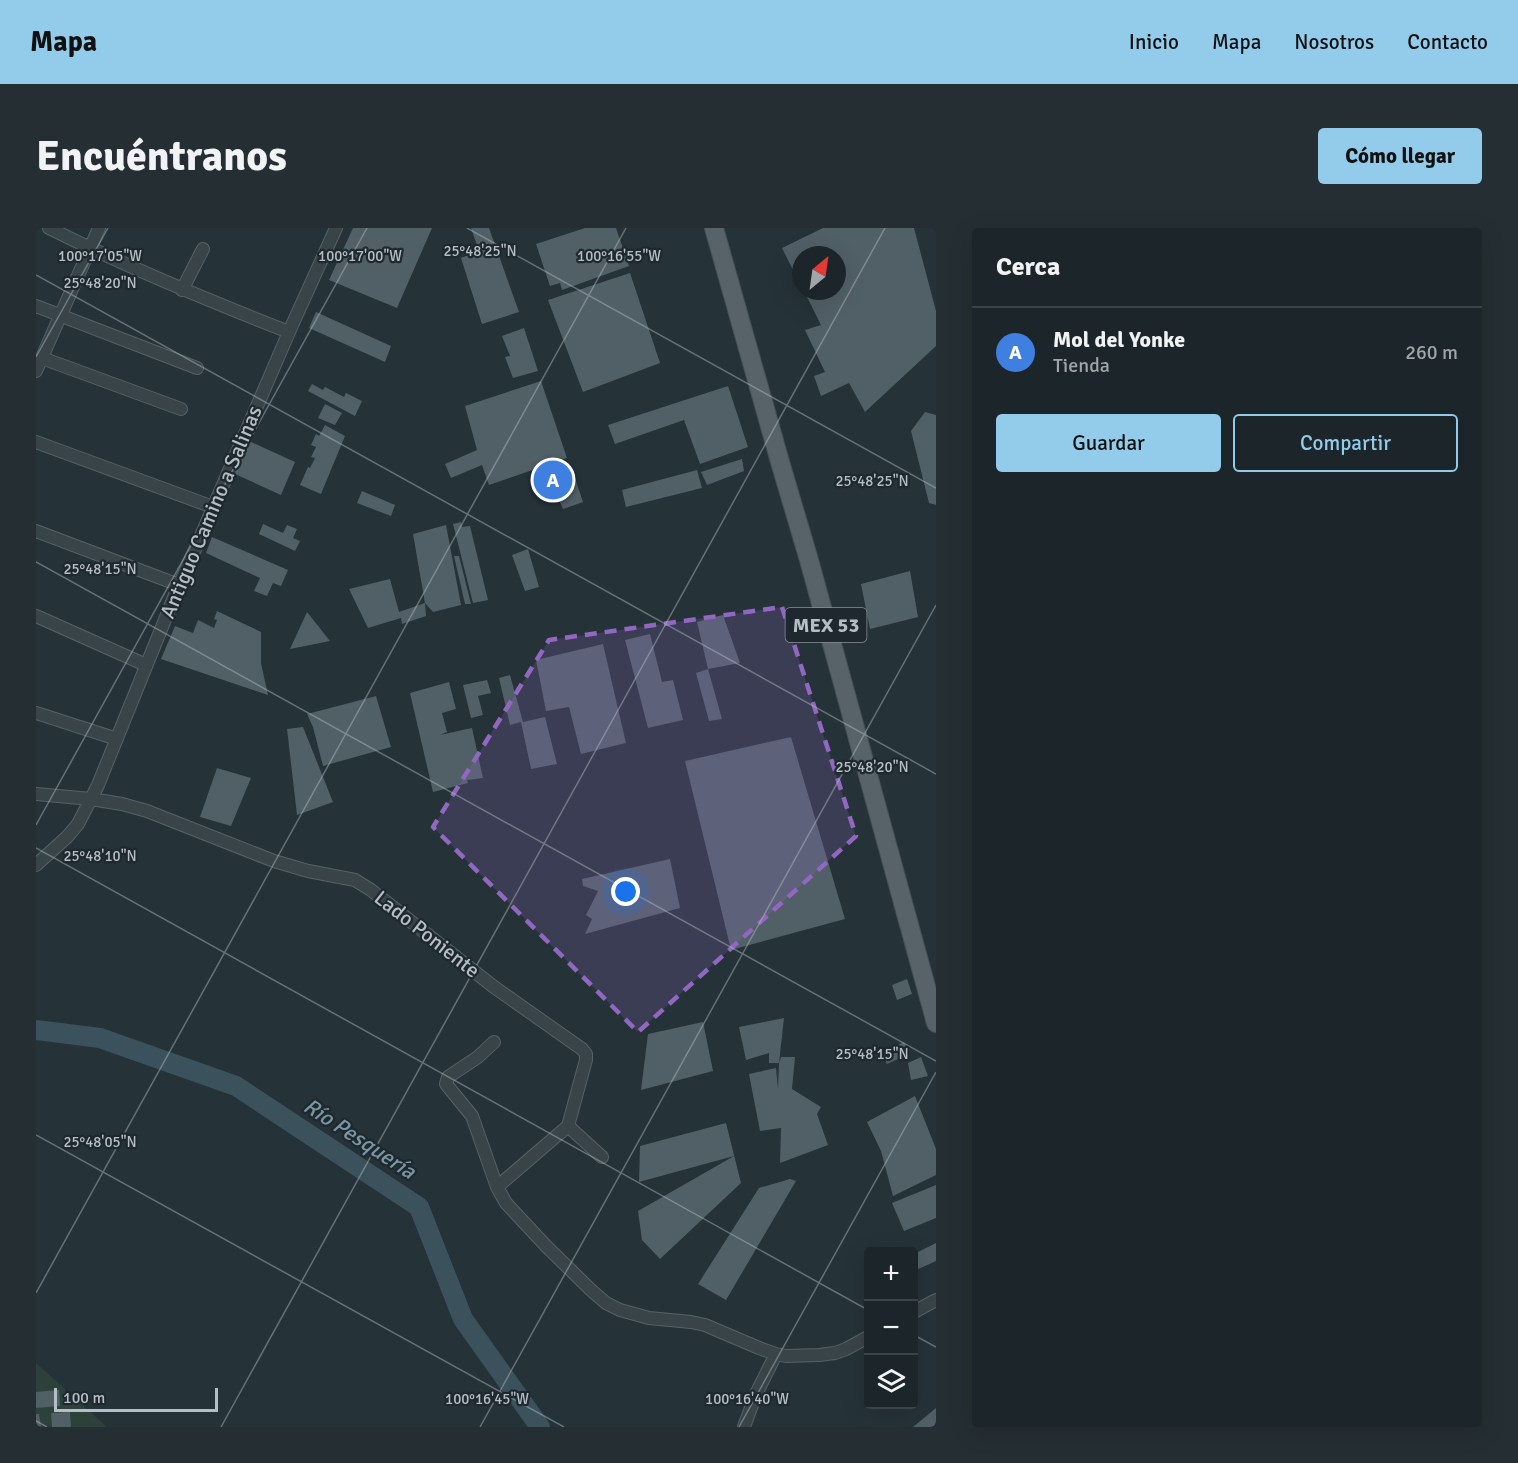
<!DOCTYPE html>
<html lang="es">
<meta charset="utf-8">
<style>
body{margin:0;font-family:Signika,sans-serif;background:#252e32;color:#f1f3f6}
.controls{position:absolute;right:18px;bottom:18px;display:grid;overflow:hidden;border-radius:6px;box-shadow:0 6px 24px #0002}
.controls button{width:54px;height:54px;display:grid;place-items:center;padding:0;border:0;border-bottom:2px solid #3a4347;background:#1c262a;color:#f1f3f6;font:30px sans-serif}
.compass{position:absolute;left:756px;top:18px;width:54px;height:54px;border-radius:50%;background:#1c262a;box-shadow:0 6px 24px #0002;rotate:29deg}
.scale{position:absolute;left:18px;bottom:15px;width:164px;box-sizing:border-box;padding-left:6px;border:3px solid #b4bfc5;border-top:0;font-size:16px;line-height:21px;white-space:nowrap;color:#b4bfc5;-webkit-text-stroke:4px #1e282e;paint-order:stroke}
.you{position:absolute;left:590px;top:664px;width:21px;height:21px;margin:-15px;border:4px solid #fff;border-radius:50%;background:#1a73e8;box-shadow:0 0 0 9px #1a73e833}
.badge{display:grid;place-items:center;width:39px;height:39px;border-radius:50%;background:#93cbeb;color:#fff;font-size:20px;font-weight:700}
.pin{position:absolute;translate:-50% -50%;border:3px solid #fff;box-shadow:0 2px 6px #0006}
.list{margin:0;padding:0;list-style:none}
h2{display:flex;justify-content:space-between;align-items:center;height:78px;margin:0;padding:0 24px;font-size:26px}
h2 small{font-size:20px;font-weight:400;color:#a0a5a8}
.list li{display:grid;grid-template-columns:39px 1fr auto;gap:18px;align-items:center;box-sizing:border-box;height:90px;padding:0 24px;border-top:2px solid #3a4347}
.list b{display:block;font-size:22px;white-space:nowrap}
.list p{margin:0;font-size:20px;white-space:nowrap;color:#a0a5a8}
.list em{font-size:20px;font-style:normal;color:#a0a5a8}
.actions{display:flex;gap:12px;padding:18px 24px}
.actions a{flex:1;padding:14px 0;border:2px solid #93cbeb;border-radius:6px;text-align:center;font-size:21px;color:#93cbeb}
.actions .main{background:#93cbeb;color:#111}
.icon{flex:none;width:33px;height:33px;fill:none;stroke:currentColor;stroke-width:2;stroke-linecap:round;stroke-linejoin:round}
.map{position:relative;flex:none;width:900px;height:1199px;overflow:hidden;border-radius:6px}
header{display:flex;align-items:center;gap:36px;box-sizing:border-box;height:84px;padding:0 30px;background:#93cbeb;color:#111}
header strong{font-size:28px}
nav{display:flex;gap:33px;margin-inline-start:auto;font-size:21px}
.intro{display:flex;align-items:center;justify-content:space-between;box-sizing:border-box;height:144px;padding:0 36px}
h1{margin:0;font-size:42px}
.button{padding:15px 27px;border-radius:6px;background:#93cbeb;color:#111;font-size:21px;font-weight:700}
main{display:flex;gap:36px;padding:0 36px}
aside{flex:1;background:#1c262a;border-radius:6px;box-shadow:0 6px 24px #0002}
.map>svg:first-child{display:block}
.green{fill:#2d413b}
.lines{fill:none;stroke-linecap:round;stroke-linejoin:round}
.river{stroke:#3b525d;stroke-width:20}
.building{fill:#515f67}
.street-casing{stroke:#576167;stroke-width:14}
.primary-casing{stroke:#454f55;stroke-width:20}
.street{stroke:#394449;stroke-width:12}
.primary{stroke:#576369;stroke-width:18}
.marked{fill:#9267c1;fill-opacity:0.2;stroke:#9267c1;stroke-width:4.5;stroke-dasharray:12 8;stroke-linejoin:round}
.ticks{fill:none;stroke:#b4bfc5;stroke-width:1.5;stroke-opacity:0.45}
.labels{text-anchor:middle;stroke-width:4.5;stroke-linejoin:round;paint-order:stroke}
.shield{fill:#1e282e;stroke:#879298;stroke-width:1.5}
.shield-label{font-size:20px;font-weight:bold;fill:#b4bfc5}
.street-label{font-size:21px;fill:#b4bfc5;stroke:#1e282e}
.water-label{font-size:22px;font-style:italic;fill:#7896a4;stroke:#1e282e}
.ticks-label{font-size:15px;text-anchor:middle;fill:#b4bfc5;stroke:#1e282e;stroke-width:4.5;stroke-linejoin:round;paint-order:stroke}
</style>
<header>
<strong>Mapa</strong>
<nav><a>Inicio</a><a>Mapa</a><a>Nosotros</a><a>Contacto</a></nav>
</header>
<div class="intro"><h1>Encuéntranos</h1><a class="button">Cómo llegar</a></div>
<main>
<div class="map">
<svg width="900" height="1199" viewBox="0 0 900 1199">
<rect width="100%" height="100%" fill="#253238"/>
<path class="green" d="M 0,1135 L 71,1199 L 0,1199 Z"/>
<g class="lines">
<path class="river" d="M 0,802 L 64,810 L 200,858 L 383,979 L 427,1091 L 504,1199"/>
</g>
<path class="building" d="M 317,0 L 396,0 L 361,80 L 293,52 Z
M 435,0 L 453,0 L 483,84 L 446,96 L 425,30 L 443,23 Z
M 549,0 L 580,0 L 593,38 L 526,62 L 524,55 L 514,58 L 500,16 Z
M 787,0 L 878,0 L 900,83 L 900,118 L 829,184 L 813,155 L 785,168 L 778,148 L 789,144 L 769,102 L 785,97 L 768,63 L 801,63 L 801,27 L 765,27 L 765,58 L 746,20 Z
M 594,45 L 624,135 L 547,164 L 512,72 Z
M 280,84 L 355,118 L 349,134 L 273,100 Z
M 488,100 L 502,143 L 477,150 L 469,129 L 474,128 L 466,108 Z
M 505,153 L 531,230 L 453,257 L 446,237 L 415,250 L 409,236 L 441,222 L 429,178 Z
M 276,156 L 287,162 L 289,159 L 308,169 L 310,165 L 326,173 L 319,188 L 272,163 Z
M 692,158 L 712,219 L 664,236 L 648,192 L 579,216 L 572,197 Z
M 289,176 L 306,185 L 299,197 L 282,190 Z
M 889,184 L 900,187 L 900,277 L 893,275 L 875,203 Z
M 289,197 L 309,208 L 285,266 L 264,257 L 272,239 L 274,240 L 279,230 L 275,229 L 280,219 L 275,217 L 280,206 L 283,208 Z
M 213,213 L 259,234 L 245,267 L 199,246 Z
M 706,231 L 708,243 L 671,257 L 665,244 Z
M 661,242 L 666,260 L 590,279 L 586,262 Z
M 539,250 L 547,274 L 527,281 L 517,258 Z
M 326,263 L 359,277 L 355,288 L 321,275 Z
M 425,294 L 426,299 L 434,298 L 452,372 L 437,375 L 417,296 Z
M 227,296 L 247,305 L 251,297 L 261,301 L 257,310 L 264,313 L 259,323 L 223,306 Z
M 410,297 L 425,377 L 397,384 L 389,375 L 377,306 Z
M 176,309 L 252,342 L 245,358 L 237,355 L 231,368 L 218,363 L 224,350 L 170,325 Z
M 492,321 L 503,359 L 489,363 L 476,327 Z
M 418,328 L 423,328 L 435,376 L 429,376 Z
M 874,343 L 882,389 L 834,401 L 825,356 Z
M 354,351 L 363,384 L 389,375 L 390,388 L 366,396 L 365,390 L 332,400 L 313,361 Z
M 181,383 L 225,404 L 225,435 L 232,467 L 125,431 L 139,398 L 157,405 L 162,392 L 178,400 L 181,392 L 178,391 Z
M 271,384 L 294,413 L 254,421 Z
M 687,387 L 704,435 L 672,441 L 661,394 Z
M 614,406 L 626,454 L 637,452 L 647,492 L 612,500 L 589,412 Z
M 567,416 L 590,515 L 545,526 L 533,479 L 510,483 L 500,432 Z
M 672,441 L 686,491 L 673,493 L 660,445 Z
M 474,447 L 487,494 L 509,489 L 521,536 L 495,541 L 485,494 L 474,497 L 463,450 Z
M 451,452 L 455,465 L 442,468 L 447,487 L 435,490 L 427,457 Z
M 413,454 L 420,481 L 406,485 L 411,504 L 404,507 L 436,500 L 447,550 L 431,552 L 432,555 L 397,564 L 374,465 Z
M 340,468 L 355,519 L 287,538 L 277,499 L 271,486 Z
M 267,499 L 297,574 L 261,587 L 251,501 Z
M 755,509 L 809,691 L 695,722 L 649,533 Z
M 181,540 L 215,550 L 195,598 L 164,589 Z
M 634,631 L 644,680 L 549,706 L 556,691 L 550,687 L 562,663 L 547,658 L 546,651 Z
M 871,751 L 876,766 L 861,772 L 856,757 Z
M 748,790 L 743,835 L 733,835 L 733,825 L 710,832 L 703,799 Z
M 667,794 L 677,843 L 605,862 L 612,806 Z
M 868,814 L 873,826 L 851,836 L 846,825 Z
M 745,829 L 759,829 L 756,861 L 785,879 L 781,886 L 792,917 L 744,935 L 745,900 L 724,903 L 713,846 L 740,840 L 742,861 L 743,835 Z
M 885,829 L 892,848 L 875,852 L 872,835 Z
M 879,868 L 900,921 L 900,947 L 857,968 L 845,923 L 831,894 Z
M 690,895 L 705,955 L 624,1031 L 606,1012 L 602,983 L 698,928 L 603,954 L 604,918 Z
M 754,951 L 760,953 L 690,1072 L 662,1056 L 723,960 Z
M 900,957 L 900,990 L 868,1003 L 856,975 Z
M 900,1015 L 900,1033 L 878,1043 L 878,1026 Z
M 23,1162 L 24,1178 L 0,1180 L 0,1164 Z
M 900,1180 L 900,1197 L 898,1199 L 877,1199 Z
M 34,1184 L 35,1199 L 16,1199 L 15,1185 Z
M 0,1186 L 3,1186 L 5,1199 L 0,1199 Z"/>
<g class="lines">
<g class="street-casing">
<path id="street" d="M 13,0 C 91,39 171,72 253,104
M 146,62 L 167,21
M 0,78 L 161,140
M 6,130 L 145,181
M 0,143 L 63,0
M 0,214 L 177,279
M 0,303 L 143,357
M 0,388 L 110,437
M 0,485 L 81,511
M 0,566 L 55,571 L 86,576 L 111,583 L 238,633 L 272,643 L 319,652 L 335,662 L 458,759 L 546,821 L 550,826 L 550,832 L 532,898 L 461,959
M 0,637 L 31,609 L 42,596 L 62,557 L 143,357 L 161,317 L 253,104 L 300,0
M 458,814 L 442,829 L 412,849 L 410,856 L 436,888 L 461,959 L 470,975 L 510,1018 L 556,1063 L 570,1075 L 584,1082 L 613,1090 L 655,1094 L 669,1097 L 723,1120 L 740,1126 L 750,1128 L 783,1127 L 799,1125 L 810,1121 L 832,1109
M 532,898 L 566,929
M 878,1084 L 900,1072
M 708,1199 L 720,1166 L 740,1126"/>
</g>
<g class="primary-casing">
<path id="primary" d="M 678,0 L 744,234 L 773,332 L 900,795"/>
</g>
<use href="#street" class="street"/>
<use href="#primary" class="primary"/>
</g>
<path class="marked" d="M 746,379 L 820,608 L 602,804 L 397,599 L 513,412 Z"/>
<path class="ticks" d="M 431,0 L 900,260M 0,47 L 900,546M 0,129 L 72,0M 0,334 L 900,833M 0,597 L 331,0M 0,620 L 832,1082M 0,907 L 528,1199M 0,1065 L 590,0M 878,1107 L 900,1119M 0,1193 L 11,1199M 185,1199 L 849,0M 444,1199 L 900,377M 703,1199 L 900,844"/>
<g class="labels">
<rect class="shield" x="749.5" y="380" width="81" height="34" rx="4.5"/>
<g class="shield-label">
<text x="790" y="404">MEX 53</text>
</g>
<g class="street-label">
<text transform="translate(175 284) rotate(-67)" y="7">Antiguo Camino a Salinas</text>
<text transform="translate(391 706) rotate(38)" y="7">Lado Poniente</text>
</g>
<g class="water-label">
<text transform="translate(324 910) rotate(33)" y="8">Río Pesquería</text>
</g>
</g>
<g class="ticks-label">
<text x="444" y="28">25°48'25"N</text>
<text x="64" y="33">100°17'05"W</text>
<text x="324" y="33">100°17'00"W</text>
<text x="583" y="33">100°16'55"W</text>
<text x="64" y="60">25°48'20"N</text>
<text x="836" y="258">25°48'25"N</text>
<text x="64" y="346">25°48'15"N</text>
<text x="836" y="544">25°48'20"N</text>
<text x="64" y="633">25°48'10"N</text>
<text x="836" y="831">25°48'15"N</text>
<text x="64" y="919">25°48'05"N</text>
<text x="451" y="1176">100°16'45"W</text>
<text x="711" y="1176">100°16'40"W</text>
</g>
</svg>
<div class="controls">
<button>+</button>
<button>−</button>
<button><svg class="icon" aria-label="layers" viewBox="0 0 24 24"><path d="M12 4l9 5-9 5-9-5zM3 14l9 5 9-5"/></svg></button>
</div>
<svg class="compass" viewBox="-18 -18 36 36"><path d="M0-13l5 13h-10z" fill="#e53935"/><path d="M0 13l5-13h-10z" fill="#a0a5a8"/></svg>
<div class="scale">100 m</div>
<div class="you"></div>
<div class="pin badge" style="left:517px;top:252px;background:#3f7fe0">A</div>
</div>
<aside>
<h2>Cerca<small></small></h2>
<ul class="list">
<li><span class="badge" style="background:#3f7fe0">A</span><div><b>Mol del Yonke</b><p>Tienda</p></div><em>260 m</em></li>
</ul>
<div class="actions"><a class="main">Guardar</a><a>Compartir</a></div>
</aside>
</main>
